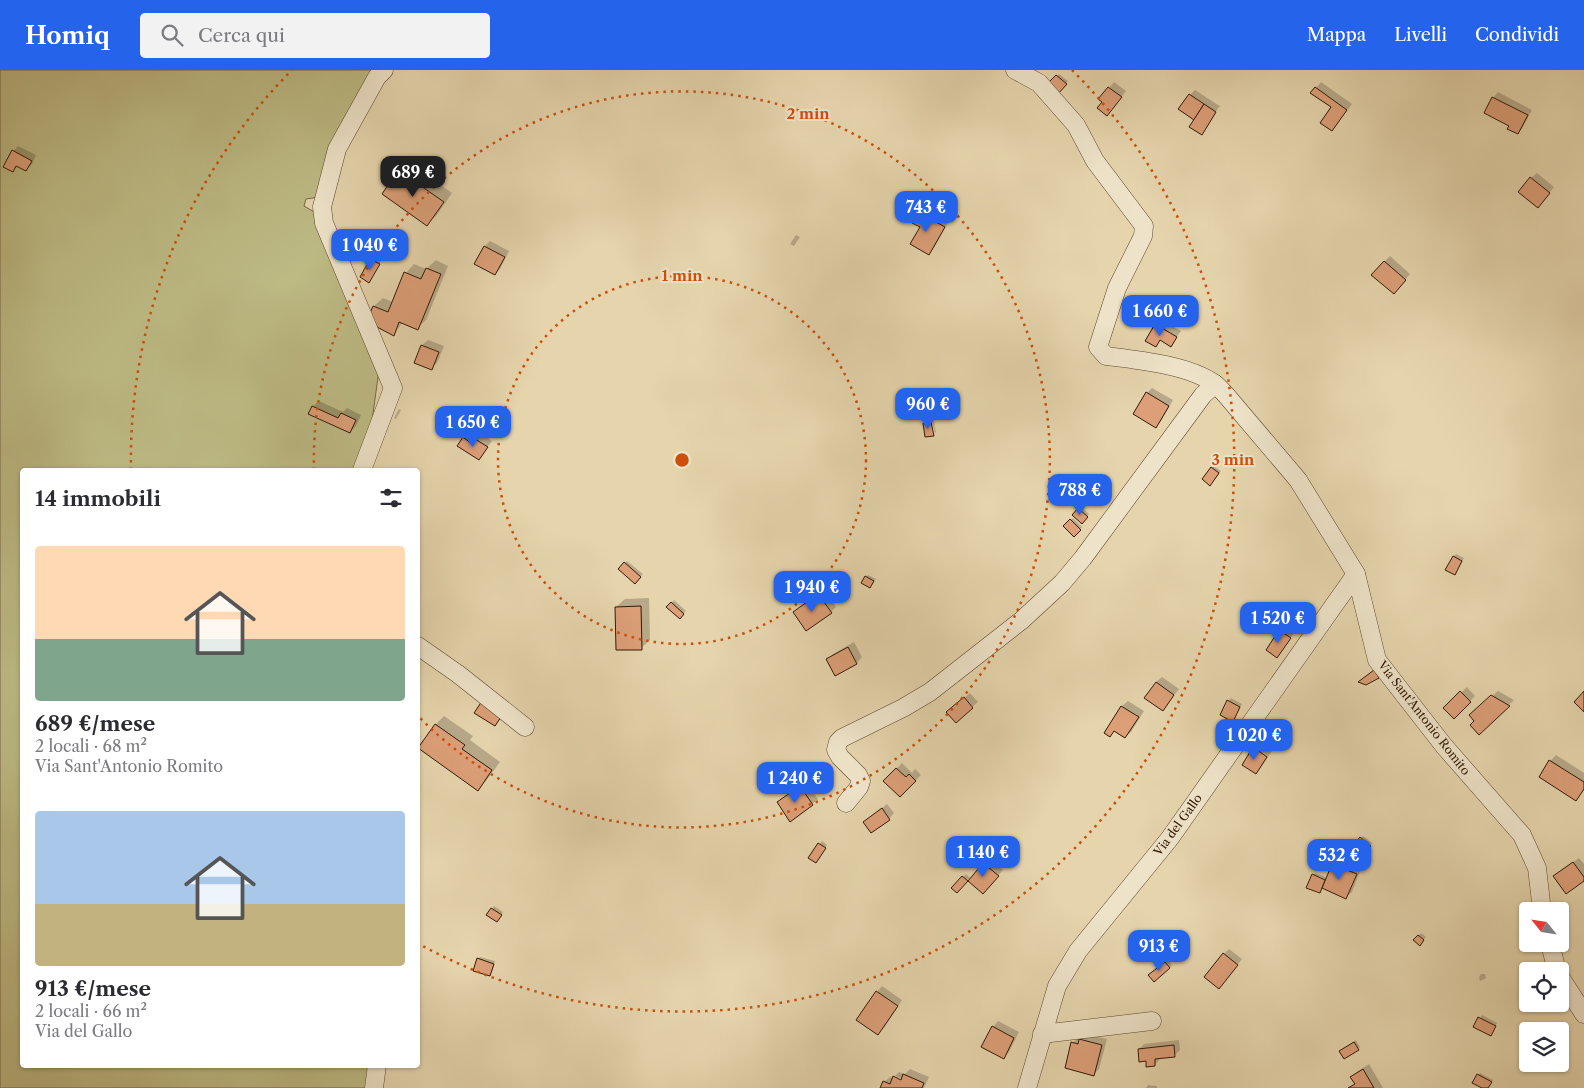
<!DOCTYPE html>
<html lang="it">
<meta charset="utf-8">
<style>
:root{--surface:#fff;--page:#f2f2f3;--text:#2b2b33;--muted:#7c7c81;--accent:#2563eb}
body{margin:0;font-family:"Libre Caslon Text",serif;background:var(--page);color:var(--text);height:100vh;display:flex;flex-direction:column;font-size:19px;white-space:nowrap}
*{box-sizing:border-box;margin:0}
p{font-size:16px;color:var(--muted)}
.icon{flex:none;width:28px;height:28px;fill:none;stroke:currentColor;stroke-width:2;stroke-linecap:round;stroke-linejoin:round}
.map{position:relative;flex:1;overflow:hidden}
.details{position:absolute;left:20px;top:398px;width:400px;height:600px;display:flex;flex-direction:column;background:var(--surface);border-radius:5px;box-shadow:0 1px 4px #0004}
.details>*{flex:none}
.needle{width:32px;rotate:300deg}
.buttons{position:absolute;left:1519px;top:832px;display:grid;gap:10px}
.buttons a{display:grid;place-items:center;width:50px;height:50px;border-radius:5px;background:var(--surface);box-shadow:0 1px 4px #0004;font-size:25px}
.price{position:absolute;translate:-50% -42px;padding:0 11px;border-radius:10px;background:var(--accent);color:#fff;font-size:16px;line-height:32px;filter:drop-shadow(0 1px 2px #0008)}
.price::after{content:'';position:absolute;left:50%;top:30px;width:15px;height:11px;margin-left:-8px;background:inherit;clip-path:polygon(0 0,100% 0,50% 100%)}
.price.current{background:#222;color:#fff}
ul{padding:0;list-style:none}
li{display:grid;align-content:center;gap:10px;height:265px;padding:0 15px}
li span{display:grid;place-items:center;height:155px;border-radius:5px;color:#555}
li>.icon{margin-inline-start:auto}
span .icon{width:90px;height:90px;fill:#fffc;stroke-width:1}
li b{font-size:21px}
h2{display:flex;justify-content:space-between;align-items:center;height:60px;padding:0 15px;font-size:21px}
header{display:flex;align-items:center;gap:30px;box-sizing:border-box;height:70px;padding:0 25px;background:var(--accent);color:#fff}
header strong{font-size:24px}
nav{display:flex;gap:28px;margin-inline-start:auto;font-size:18px}
.search{width:350px;height:45px;background:var(--page);display:flex;align-items:center;gap:12px;box-sizing:border-box;padding:0 18px;border-radius:5px;color:var(--muted);font-size:19px}
.map>svg:first-child{display:block}
.green{fill:#bdba84;stroke:#786944}
.shadow{fill:#0003}
.building{fill:#dc9f78;stroke:#321804}
.lines{fill:none;stroke-linecap:round;stroke-linejoin:round}
.minor-casing{stroke:#5f472e;stroke-width:19}
.minor{stroke:#eee3c9;stroke-width:18}
.ring{fill:none;stroke:#cd4f0b;stroke-width:2.5;stroke-dasharray:2.5 5}
.labels{text-anchor:middle;stroke-width:4;stroke-linejoin:round;paint-order:stroke}
.street-label{font-size:12px;fill:#321804;stroke:#eee3c9}
.centre{fill:#cd4f0b;stroke:#eee3c9;stroke-width:2.5}
.ring-label{font-size:15px;text-anchor:middle;font-weight:bold;fill:#cd4f0b;stroke:#eee3c9;stroke-width:4;stroke-linejoin:round;paint-order:stroke}
</style>
<header>
<strong>Homiq</strong>
<div class="search"><svg class="icon" aria-label="search" viewBox="0 0 24 24"><circle cx="10" cy="10" r="6"/><path d="M15 15l6 6"/></svg>Cerca qui</div>
<nav><a>Mappa</a><a>Livelli</a><a>Condividi</a></nav>
</header>
<div class="map">
<svg width="1584" height="1018" viewBox="0 0 1584 1018">
<rect width="100%" height="100%" fill="#e5d4ac"/>
<filter id="stains"><feTurbulence type="fractalNoise" baseFrequency=".004" numOctaves="4"/><feColorMatrix values="0 0 0 0 .2 0 0 0 0 .09 0 0 0 0 .02 0 0 0 .5 -.17"/></filter>
<radialGradient id="worn" r=".72"><stop offset=".6" stop-color="#630" stop-opacity="0"/><stop offset="1" stop-color="#630" stop-opacity=".3"/></radialGradient>
<!-- green -->
<path class="green" d="M0,0h375l-56,126 -6,2 -7,1 -2,7 12,7 63,157 -8,58 -17,42h-332v595h349l-2,23h-369z"/>
<!-- shadow -->
<g class="shadow">
<path d="M1059,4l9,7 -10,11 -9,-8z"/>
<path d="M1114,12l12,9 -14,18 -12,-10z"/>
<path d="M1321,12l31,22 -20,26v-23l-16,-19z"/>
<path d="M1195,20l26,17h-2l-15,22 -8,-10 -6,-24z"/>
<path d="M1498,22l34,18 -9,17 -5,6 -7,-7 -18,-28z"/>
<path d="M18,76l18,9 -4,9 -6,6 -8,-5 -5,6v-20z"/>
<path d="M408,92l44,31 -16,23 -9,8 -44,-31 16,-23z"/>
<path d="M1537,103l17,14 -11,14 -12,-23z"/>
<path d="M925,138l24,13 -15,27 -5,6 -10,-41z"/>
<path d="M796,165l4,2 -6,9 -4,-2z"/>
<path d="M490,171l19,10 -9,18 -5,5 -10,-28z"/>
<path d="M1390,186l20,18 -11,13 -15,-25z"/>
<path d="M373,187l8,4 -12,20 2,-21z"/>
<path d="M436,190l12,6 -22,54 -9,8 -14,-6 -9,12 -23,-21 3,-7 9,-8 10,4 13,-29 8,-9 12,5z"/>
<path d="M1161,249l20,12 -10,14 -10,-6 -6,6 1,-20z"/>
<path d="M428,270l16,6 -7,17 -6,5 -15,-6 6,-17z"/>
<path d="M1152,318l21,12 -12,21 -5,5 -9,-33z"/>
<path d="M319,331l24,11 4,-4 14,7 -5,11 -6,6 -40,-19 3,-7z"/>
<path d="M399,339l2,1 -5,9 -2,-1z"/>
<path d="M932,350h1l3,12 -1,1z"/>
<path d="M469,363l8,5 5,-4 10,7 -13,17 -15,-20z"/>
<path d="M1214,396l7,5 -8,11 -1,-14z"/>
<path d="M1081,437l8,7 -7,8 -8,-7z"/>
<path d="M1073,448l9,9 -8,8 -9,-9z"/>
<path d="M1456,484l8,4 -7,13 -3,-15z"/>
<path d="M627,491l16,13 -8,8 -15,-13z"/>
<path d="M868,505l8,4 -6,8 -4,-10z"/>
<path d="M824,519l12,18 -5,5h-37z"/>
<path d="M649,528l1,42 -9,8 -25,-41 9,-8z"/>
<path d="M674,530l12,11 -6,6 -12,-10z"/>
<path d="M1285,556l10,6 -18,24 3,-25z"/>
<path d="M854,572l8,15 -5,6 -21,11 -8,-15 5,-5z"/>
<path d="M1162,607l17,12 -16,20 -7,-27z"/>
<path d="M1467,617l8,9 -21,21 -9,-9z"/>
<path d="M1498,621l16,9 -35,33 -3,-23z"/>
<path d="M970,623l8,9 -22,19 -2,-14z"/>
<path d="M1231,628l11,6 -7,14 -7,-17z"/>
<path d="M1128,631l16,10 -13,21 -6,5 -10,-7 -5,5 -4,-3 16,-26z"/>
<path d="M444,646l29,20 -3,4 30,22 -14,19 -8,8 -59,-41 17,-24z"/>
<path d="M1259,673l13,8 -11,16 -5,6 -2,-25z"/>
<path d="M1556,685l28,18v17l-8,9 -26,-38z"/>
<path d="M902,693l10,10 3,-4 6,6 -21,21 -15,-15z"/>
<path d="M806,712l12,17 -6,5 -33,-2z"/>
<path d="M887,734l7,9 -5,6 -25,3z"/>
<path d="M1363,766l9,7 -8,9 -9,-7z"/>
<path d="M822,771l5,4 -9,15 -8,-2z"/>
<path d="M990,788l13,12 -20,22 -15,-13 -11,12 -4,-3 13,-14 5,5z"/>
<path d="M1579,788l5,6v16l-24,-9z"/>
<path d="M1339,789l22,10 -9,23 -6,5 -23,-10 -4,5 -6,-17 2,-2 13,5 5,-13z"/>
<path d="M494,836l9,6 -4,7 -7,-10z"/>
<path d="M1421,863l5,4 -6,7 -5,-4z"/>
<path d="M1229,879l13,10 -18,23v-28z"/>
<path d="M480,887l15,4 -3,11 -3,3 -11,-16z"/>
<path d="M1168,890l4,5 -2,3 -18,5z"/>
<path d="M1481,904h4l1,4 -6,3 -1,-4z"/>
<path d="M882,916l20,14 -18,28 -6,5 -1,-41z"/>
<path d="M1482,945l15,8 -6,12 -16,-8z"/>
<path d="M998,951l21,11 -10,20 -6,5 -10,-30z"/>
<path d="M1086,964l21,5 -8,30 -5,5 -22,-31 6,-5 3,1z"/>
<path d="M1179,970l1,10 -6,6 -14,1v2l-5,6 -8,-5 -8,-11 5,-5z"/>
<path d="M1356,970l4,7 -2,2 -18,2z"/>
<path d="M1369,994l14,24h-33l5,-5 -3,-6 5,-5z"/>
<path d="M910,999l19,8 -5,11h-42l2,-6 6,-5 3,1 2,-2v3l11,4 1,-2 -12,-5 4,-4 6,2z"/>
<path d="M1480,1003l13,7 -5,8h-4l-6,-13z"/>
<path d="M1148,1015l9,1v2h-11z"/>
</g>
<!-- building -->
<g class="building">
<path d="M1056,5l11,9 -9,10 -11,-10z"/>
<path d="M1108,17l14,10 -15,19 -10,-8 5,-6 -4,-3z"/>
<path d="M1315,17l32,23 -15,21 -12,-8 11,-16 -21,-14z"/>
<path d="M1189,24l15,10 -10,16 -16,-11z"/>
<path d="M1492,27l36,18 -10,19 -11,-5 2,-3 -25,-13z"/>
<path d="M1204,34l12,8 -14,23 -13,-8z"/>
<path d="M12,80l20,11 -6,10 -10,-5 -3,6 -10,-5z"/>
<path d="M398,100l46,32 -17,24 -45,-32z"/>
<path d="M1530,107l20,16 -12,15 -20,-16z"/>
<path d="M918,142l27,15 -16,28 -19,-11 10,-17 -8,-4z"/>
<path d="M484,176l21,11 -10,18 -21,-11z"/>
<path d="M370,189l10,5 -11,19 -9,-6z"/>
<path d="M1384,191l22,19 -12,14 -23,-19z"/>
<path d="M426,198l15,6 -23,56 -19,-8 -5,14 -17,-9 -7,-14 3,-7 15,6 16,-40 17,7z"/>
<path d="M1155,254l22,13 -6,10 -11,-7 -4,7 -11,-6z"/>
<path d="M421,275l18,7 -7,18 -18,-7z"/>
<path d="M1146,322l23,14 -13,22 -23,-14z"/>
<path d="M312,336l26,12 3,-5 15,7 -6,13 -42,-19z"/>
<path d="M931,352l3,14 -9,1 -2,-14z"/>
<path d="M463,367l9,7 3,-5 13,8 -9,13 -22,-14z"/>
<path d="M1211,397l8,6 -9,13 -8,-7z"/>
<path d="M1078,438l10,9 -6,7 -10,-9z"/>
<path d="M1070,449l11,11 -7,7 -11,-11z"/>
<path d="M1453,486l9,5 -7,14 -10,-5z"/>
<path d="M624,492l17,15 -6,7 -17,-15z"/>
<path d="M865,506l9,5 -4,7 -9,-5z"/>
<path d="M818,524l14,19 -26,18 -13,-19z"/>
<path d="M671,532l13,12 -4,5 -14,-12z"/>
<path d="M641,536l1,44h-26l-1,-43z"/>
<path d="M1279,560l12,8 -14,20 -11,-8z"/>
<path d="M848,577l9,17 -22,12 -9,-17z"/>
<path d="M1374,600l5,8 -13,7 -8,-3z"/>
<path d="M1156,612l18,13 -11,16 -19,-13z"/>
<path d="M1460,621l11,11 -17,17 -11,-11z"/>
<path d="M1584,621v21l-10,-10z"/>
<path d="M1491,625l19,11 -31,29 -9,-10 4,-4 -5,-6z"/>
<path d="M964,627l9,11 -17,15 -10,-11z"/>
<path d="M1227,630l13,7 -7,15 -13,-7z"/>
<path d="M482,631l21,13 -8,12 -21,-13z"/>
<path d="M1121,636l18,11 -14,21 -11,-7 -4,6 -6,-4z"/>
<path d="M435,654l30,21 -3,4 30,21 -14,21 -60,-43z"/>
<path d="M1253,677l14,10 -11,17 -14,-9z"/>
<path d="M1549,690l35,22v7l-8,12 -37,-24z"/>
<path d="M896,698l10,9 3,-3 7,7 -16,16 -17,-16z"/>
<path d="M800,716l13,19 -23,17 -13,-20z"/>
<path d="M882,738l8,12 -19,13 -8,-11z"/>
<path d="M1360,767l11,9 -7,8 -11,-9z"/>
<path d="M818,773l8,5 -10,15 -8,-5z"/>
<path d="M1573,792l11,15v4l-18,13 -13,-18z"/>
<path d="M983,793l16,13 -16,18 -15,-13z"/>
<path d="M1332,794l25,10 -11,25 -24,-11z"/>
<path d="M1312,804l13,6 -5,13 -14,-5z"/>
<path d="M962,806l6,5 -11,12 -6,-5z"/>
<path d="M491,838l11,7 -5,7 -11,-7z"/>
<path d="M1418,865l6,5 -4,6 -7,-6z"/>
<path d="M1223,883l15,12 -19,24 -15,-12z"/>
<path d="M477,888l17,6 -4,12 -17,-5z"/>
<path d="M1165,892l5,6 -16,14 -6,-7z"/>
<path d="M876,921l22,15 -20,29 -22,-15z"/>
<path d="M1478,947l18,9 -5,10 -18,-9z"/>
<path d="M992,956l22,12 -10,21 -23,-12z"/>
<path d="M1079,969l23,6 -8,31 -29,-8 6,-26 7,2z"/>
<path d="M1354,972l5,8 -15,9 -5,-8z"/>
<path d="M1174,975l1,12 -20,2v7l-9,1v-6l-7,1 -1,-13z"/>
<path d="M1363,999l11,19h-26l7,-4 -5,-7z"/>
<path d="M903,1004l21,9 -2,5h-42l3,-7 7,3 3,-8 8,4z"/>
<path d="M1477,1004l15,8 -4,6h-6l-10,-5z"/>
</g>
<g class="lines">
<!-- minor casing -->
<g class="minor-casing">
<g id="minor">
<path d="M1015,0l24,13 37,42 19,36 49,65 -1,10 -26,52 -19,59 8,9c32,4 83,9 109,28 4,3 8,8 11,11l72,85 58,94 21,86 67,86 78,89 15,33 5,43"/>
<path d="M362,400l31,-82 -69,-165 -2,-16 15,-58 40,-72 7,-7"/>
<path d="M418,576l40,28 67,53"/>
<path d="M846,733l13,-16 2,-6 -3,-6 -18,-18 -4,-7 2,-8 4,-4 61,-30 27,-16 92,-72 40,-37 21,-25 120,-163 12,-11"/>
<path d="M1550,874l7,27"/>
<path d="M1560,907l24,37"/>
<path d="M1042,964l110,-13"/>
<path d="M374,1018l3,-23"/>
<path d="M1027,1018l30,-102 21,-35 92,-113 186,-264"/>
</g>
</g>
<!-- minor -->
<use href="#minor" class="minor"/>
</g>
<!-- distance rings -->
<g class="ring">
<circle cx="682" cy="390" r="184"/>
<path d="M314 400A368 368 0 1 1 420 648"/>
<path d="M131 400A551 551 0 0 1 292 0M1072 0A551 551 0 0 1 419 874"/>
</g>
<g class="labels">
<!-- street labels -->
<g class="street-label">
<text transform="translate(1424 648) rotate(52)" y="4">Via Sant'Antonio Romito</text>
<text transform="translate(1178 755) rotate(-54)" y="4">Via del Gallo</text>
</g>
</g>
<circle cx="682" cy="390" r="8" class="centre"/>
<g class="ring-label">
<text x="808" y="49">2 min</text>
<text x="682" y="211">1 min</text>
<text x="1233" y="395">3 min</text>
</g>
<rect width="100%" height="100%" filter="url(#stains)"/>
<rect width="100%" height="100%" fill="url(#worn)"/>
</svg>
<div class="buttons">
<a><svg class="needle" viewBox="-14 -14 28 28"><path d="M0-13l5 13h-10z" fill="#e53935"/><path d="M0 13l5-13h-10z" fill="#7c7c81"/></svg></a>
<a><svg class="icon" aria-label="locate" viewBox="0 0 24 24"><circle cx="12" cy="12" r="6"/><path d="M12 2v4M12 18v4M2 12h4M18 12h4"/></svg></a>
<a><svg class="icon" aria-label="layers" viewBox="0 0 24 24"><path d="M12 4l9 5-9 5-9-5zM3 14l9 5 9-5"/></svg></a>
</div>
<b class="price current" style="left:413px;top:128px">689 €</b>
<b class="price" style="left:926px;top:163px">743 €</b>
<b class="price" style="left:370px;top:201px">1 040 €</b>
<b class="price" style="left:1160px;top:267px">1 660 €</b>
<b class="price" style="left:928px;top:360px">960 €</b>
<b class="price" style="left:473px;top:378px">1 650 €</b>
<b class="price" style="left:1080px;top:446px">788 €</b>
<b class="price" style="left:812px;top:543px">1 940 €</b>
<b class="price" style="left:1278px;top:574px">1 520 €</b>
<b class="price" style="left:1254px;top:691px">1 020 €</b>
<b class="price" style="left:795px;top:734px">1 240 €</b>
<b class="price" style="left:983px;top:808px">1 140 €</b>
<b class="price" style="left:1339px;top:811px">532 €</b>
<b class="price" style="left:1159px;top:902px">913 €</b>
<section class="details">
<h2>14 immobili<svg class="icon" aria-label="filters" viewBox="0 0 24 24"><path d="M4 7h16M4 17h16"/><circle cx="9" cy="7" r="2"/><circle cx="15" cy="17" r="2"/></svg></h2>
<ul>
<li><span style="background:linear-gradient(#ffd9b3 60%,#7fa58c 0)"><svg class="icon" aria-label="home" viewBox="0 0 24 24"><path d="M3 11l9-7 9 7M6 9v11h12V9"/></svg></span><div><b>689 €/mese</b><p>2 locali · 68 m²</p><p>Via Sant'Antonio Romito</p></div></li>
<li><span style="background:linear-gradient(#a9c7e8 60%,#c2b280 0)"><svg class="icon" aria-label="home" viewBox="0 0 24 24"><path d="M3 11l9-7 9 7M6 9v11h12V9"/></svg></span><div><b>913 €/mese</b><p>2 locali · 66 m²</p><p>Via del Gallo</p></div></li>
</ul>
</section>
</div>
